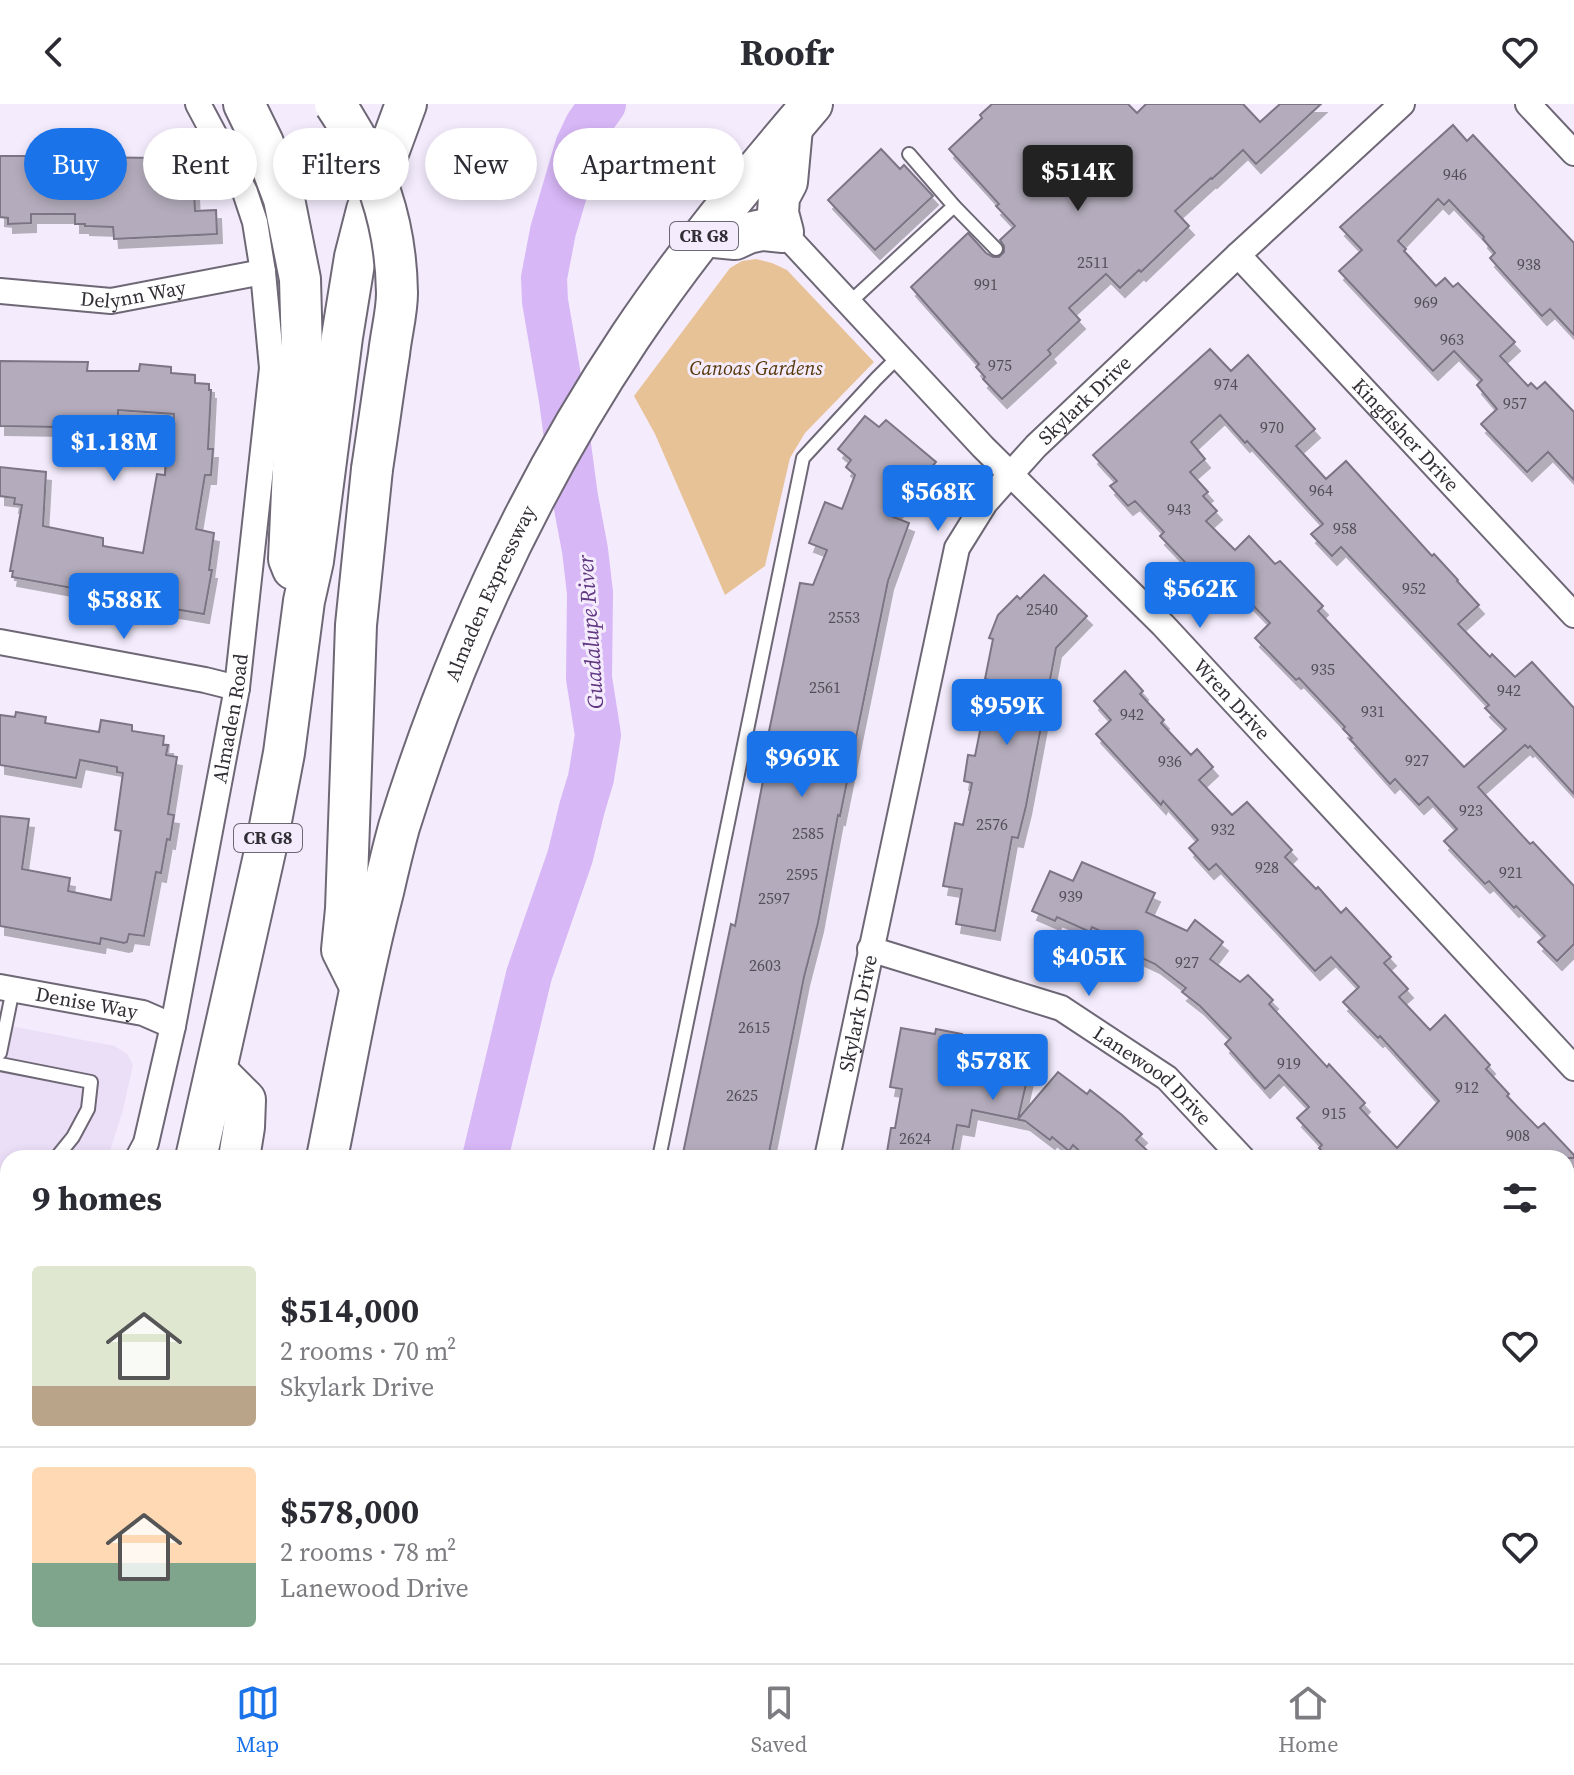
<!DOCTYPE html>
<meta charset="utf-8">
<style>
:root{--surface:#fff;--page:#f2f2f3;--text:#2b2b33;--muted:#7c7c81;--line:#e1e1e2;--accent:#1a73e8}
body{margin:0;font-family:"Source Serif 4",serif;background:var(--page);color:var(--text);height:100vh;display:flex;flex-direction:column;font-size:30px;white-space:nowrap}
*{box-sizing:border-box;margin:0}
p{font-size:26px;color:var(--muted)}
.icon{flex:none;width:44px;height:44px;fill:none;stroke:currentColor;stroke-width:2;stroke-linecap:round;stroke-linejoin:round}
.map{position:relative;flex:1;overflow:hidden}
.panel{position:absolute;left:0px;top:1046px;width:1574px;height:514px;display:flex;flex-direction:column;background:var(--surface);border-radius:24px 24px 0 0;box-shadow:0 4px 12px #0003}
.panel>*{flex:none}
.hud{position:absolute;left:24px;top:24px;width:800px;height:72px;display:flex;gap:16px}
.price{position:absolute;translate:-50% -68px;padding:0 18px;border-radius:8px;background:var(--accent);color:#fff;font-size:26px;line-height:52px;filter:drop-shadow(0 2px 4px #0008)}
.price::after{content:'';position:absolute;left:50%;top:48px;width:24px;height:18px;margin-left:-12px;background:inherit;clip-path:polygon(0 0,100% 0,50% 100%)}
.price.selected{background:#222;color:#fff}
ul{padding:0;list-style:none}
li{display:flex;align-items:center;gap:24px;height:200px;padding:0 32px}
li+li{border-top:2px solid var(--line)}
li span{display:grid;place-items:center;flex:none;width:224px;height:160px;border-radius:8px;color:#555}
li>.icon{margin-inline-start:auto}
span .icon{width:96px;height:96px;fill:#fffc;stroke-width:1}
li b{font-size:34px}
h2{display:flex;justify-content:space-between;align-items:center;height:96px;padding:0 32px;font-size:34px}
.tag{padding:0 28px;border-radius:36px;background:var(--surface);box-shadow:0 4px 12px #0003;font-size:28px;line-height:72px}
.tag.selected{background:var(--accent);color:#fff}
header{display:flex;justify-content:space-between;align-items:center;height:104px;padding:0 32px;background:var(--surface);font-size:36px;font-weight:700}
.tabs{display:flex;justify-content:space-around;align-items:center;height:112px;border-top:2px solid var(--line);background:var(--surface);font-size:22px;color:var(--muted)}
.tabs a{display:grid;justify-items:center;gap:4px}
.tabs .selected{color:var(--accent)}
.map>svg:first-child{display:block}
.built{fill:#ebdff7}
.green{fill:#e8c297}
.lines{fill:none;stroke-linecap:round;stroke-linejoin:round}
.river{stroke:#d7b7f6;stroke-width:46}
.building{fill:#b4acbc;stroke:#7c7584;stroke-width:2;fill-rule:evenodd;filter:url(#shadow)}
.service-casing{stroke:#6e6775;stroke-width:16}
.minor-casing{stroke:#6e6775;stroke-width:28}
.primary-casing{stroke:#6e6775;stroke-width:44}
.service{stroke:#fff;stroke-width:12}
.minor{stroke:#fff;stroke-width:24}
.primary{stroke:#fff;stroke-width:40}
.primary-bridge-casing{stroke:#6e6775;stroke-width:44;stroke-linecap:butt}
.primary-bridge{stroke:#fff;stroke-width:40}
.labels{text-anchor:middle;stroke-width:6;stroke-linejoin:round;paint-order:stroke}
.number-label{font-size:16px;fill:#524e57}
.shield{fill:#f4ecfd;stroke:#6c6771;stroke-width:2}
.shield-label{font-size:18px;font-weight:bold;fill:#322e35}
.street-label{font-size:20px;fill:#322e35;stroke:#f4ecfd}
.park-label{font-size:20px;font-style:italic;fill:#58380a;stroke:#f4ecfd}
.water-label{font-size:22px;font-style:italic;fill:#603780;stroke:#f4ecfd}
</style>
<header><svg class="icon" aria-label="back" viewBox="0 0 24 24"><path d="M15 5l-7 7 7 7"/></svg>Roofr<svg class="icon" aria-label="heart" viewBox="0 0 24 24"><path d="M12 20l-8-8c-3-5 5-10 8-4 3-6 11-1 8 4z"/></svg></header>
<div class="map">
<svg width="1574" height="1559" viewBox="0 0 1574 1559">
<defs>
<filter id="shadow"><feDropShadow dx="5" dy="9" stdDeviation="0" flood-color="#0004"/></filter>
</defs>
<rect width="100%" height="100%" fill="#f4ecfd"/>
<!-- built -->
<path class="built" d="M0,920l115,22 12,8 6,11 -10,45 -13,41 -6,7h-96v123l-8,-2z"/>
<!-- green -->
<g class="green">
<path d="M756,155l16,4 15,7 87,92 -69,71 -15,25 -25,108 -40,29 -70,-161 -21,-38 96,-128 12,-7z"/>
<path d="M1574,1245v314h-106v-7h98v-297z"/>
</g>
<g class="lines">
<!-- river -->
<g class="river">
<path d="M485,1054l44,-183 41,-118 12,-49 9,-30 7,-43 -9,-57 1,-85 -5,-43 -10,-53 -13,-97 -17,-99 -1,-23 9,-47 25,-85 10,-21 15,-21"/>
<path d="M417,1559l1,-7"/>
</g>
</g>
<!-- building -->
<g class="building">
<path d="M992,0h136l9,9 9,-9h97l17,18 20,-18h41l-65,60 -13,-14 -31,29 -1,-1 -36,33 14,15 -48,46 -2,-2 -19,18 -14,-14 -37,34 11,12 -32,30 3,4 -49,45 -19,-20 2,-2 -9,-10 3,-3 -68,-77 57,-54 18,20 7,4h6l5,-5v-6l-4,-6 15,-14 -19,-20 3,-2 -50,-55 33,-31 -2,-3z"/>
<path d="M1453,21l14,16 6,-6 101,108v92l-24,-26 -8,7 -52,-58 5,-5 -12,-14 1,-2 -35,-37 -5,5 -6,-6 -40,42 8,8 -2,2 32,35 9,-8 8,9 5,-4 57,59 -15,14 28,30 3,-3 6,6 8,-7 29,30v68l-26,-28 -21,20 -46,-48 16,-15 -20,-24 5,-5 -28,-29 -21,20 -94,-100 23,-21 -22,-23z"/>
<path d="M881,45l19,20 4,-4 29,31 -58,54 -47,-50z"/>
<path d="M0,52h31v3h42v-2l87,1 1,7h2v6l30,-2 2,42 21,-1 1,24 -103,5 -1,-12 -28,-1v-2h-10v-10h-44v9l-23,1v-6l-8,-1z"/>
<path d="M1210,245l21,22 17,-16 67,74 -19,17 30,33 20,-18 86,95 2,-2 24,26 -1,1 22,24 -21,19 32,33 2,-3 23,23 17,-15 42,46v86l-44,-48 -2,2 -3,-3 -47,42 52,57 3,-2 41,44v58l-17,17 -19,-19 7,-6 -29,-30 -2,2 -25,-27 -4,3 -41,-43 13,-12 -29,-32 -9,8 -24,-26 -5,5 -40,-45 2,-1 -9,-9 2,-2 -46,-49 -3,2 -41,-42 15,-15 -30,-31 -8,7 -24,-25 -7,5 -41,-43 4,-4 -29,-31 -7,5 -18,-20 7,-5 -24,-26zM1220,311l25,28 2,-2 76,83 -12,10 21,22 9,-9 148,158 -4,3 21,21 -42,38 -146,-156 5,-5 -43,-45 -5,3 -26,-28 -14,14 -29,-29 11,-10 -14,-15 5,-4 -18,-20 15,-13 -14,-17z"/>
<path d="M0,257l88,1 -1,9h52l1,-7 31,3v6l24,2v8l14,1v6h2l-3,59h5l-2,26h-6l-9,54 18,4 -5,37h3l-8,44 -94,-16 -6,-2 1,-2 -93,-17 1,-6h-3l12,-66 -8,-1 1,-6 -15,-2v-29l46,5 -3,54 60,12v8l40,7 14,-79 8,1 1,-21 6,1 2,-41 -56,-4v18l-118,-2z"/>
<path d="M865,312l14,11 7,-7 50,42 -45,54 18,7 -21,58 -48,235 -2,-1 -20,108 -14,54 -36,181h-86l49,-234 4,2 32,-166h-4l37,-177 13,2 14,-35 -18,-7 16,-41 17,7 13,-34 -9,-8 5,-7 -13,-11z"/>
<path d="M1044,471l43,41 -31,32 -30,158 -8,32 -6,-1 -17,94 -39,-7 6,-35 -19,-3 12,-63 8,2 9,-42 -8,-2 4,-26 7,1 7,-35h3l8,-40 -8,-2 8,-40 -4,-1 9,-23 19,-19 3,3z"/>
<path d="M1125,567l18,20 -3,3 24,26 -3,3 30,32 6,-6 16,18 -14,13 33,35 15,-13 45,48 -7,7 31,32 2,-2 23,26 5,-5 45,49 -7,6 24,26 -9,8 31,33 15,-15 45,50 -4,4 23,25 -2,2 31,32 6,-5 30,32v3h-245l-10,-10 3,-3 -25,-27 12,-11 -30,-32 -14,14 -40,-45 6,-6 -31,-32 -18,-14 4,-4 -31,-24 -28,-13 4,-6 -39,-18 -2,5 -33,-15 -2,4 -23,-10 18,-40 23,10 9,-19 73,31 -9,19 41,19 8,-11 28,22 -13,17 30,23 8,-7 25,25 -4,4 58,63 2,-3 36,39 -5,5 37,40 42,-47 -59,-65 -2,2 -35,-36 16,-15 -28,-30 -16,14 -99,-107 -7,6 -20,-22 9,-8 -35,-39 -2,4 -65,-71 15,-14 -17,-19z"/>
<path d="M16,608l30,5 -1,6 54,9 2,-12 31,5v6l32,5 -1,9h5l-2,10 11,2 -9,57 6,1 -4,25 -3,-1 -6,34 -5,-1 -12,64 -15,-2 -2,8 -3,1 -23,-5 -1,6 -100,-18v-110l29,3 -7,50 48,9 -2,13 43,9 10,-69 -6,-1 8,-57 -6,-1v-5l-37,-7 -4,18 -76,-13v-50l15,2z"/>
<path d="M901,924l34,6 1,-5 26,5 -3,16 46,10 2,-8 25,6 -14,61 40,-47 29,22 3,-4 32,25 20,19 -6,6 19,18h-68l-14,-13 -4,6 -17,-14 -2,3 -25,-19 -53,-11 -3,17 -12,-2 -6,33h-65l5,-30h4l7,-39 -12,-2z"/>
</g>
<g class="lines">
<!-- service casing -->
<g class="service-casing">
<g id="service">
<path d="M954,102l42,43"/>
<path d="M849,199l105,-97 -45,-52"/>
<path d="M0,949l13,-64"/>
<path d="M0,960l91,18 -3,27 -15,28 -17,21"/>
<path d="M659,1054l144,-700 73,-79 22,-22"/>
<path d="M0,1136h8"/>
<path d="M556,1559l1,-7"/>
</g>
</g>
<!-- minor casing -->
<g class="minor-casing">
<g id="minor">
<path d="M1528,0l46,49"/>
<path id="s1" d="M783,128l200,215 180,178 411,443"/>
<path id="s2" d="M1238,151l336,360"/>
<path id="s3" d="M0,187l111,10 152,-29"/>
<path d="M0,538l205,38 32,8"/>
<path id="s4" d="M870,845l191,59 106,70 75,80"/>
<path id="s5" d="M0,883l143,26 30,13"/>
<path id="s6" d="M138,1054l8,-15 27,-117 64,-338 35,-320 -9,-96 -8,-50 -10,-30 -47,-88"/>
<path id="s7" d="M827,1054l130,-610 28,-45 51,-57 202,-191 164,-151"/>
<path d="M1566,1202l8,-9"/>
<path d="M0,1214l8,1"/>
<path d="M18,1559l2,-7"/>
<path d="M722,1559l2,-7"/>
<path d="M1408,1559l2,-7"/>
</g>
</g>
<!-- primary casing -->
<g class="primary-casing">
<g id="primary">
<path d="M244,0l19,39 21,56 16,80 2,74 -7,71 -6,135 4,10"/>
<path d="M704,132l31,3 13,-6 14,-3 21,2 -5,-19 1,-16 8,-15 5,-54"/>
<path d="M360,882l-18,-36 4,-41 10,-284 16,-156"/>
<path d="M216,967l29,29 -1,27 -5,31"/>
<path d="M196,1054l70,-311 18,-94 20,-152 9,-40 29,-224 13,-80 12,-47 39,-106"/>
<path id="s8" d="M327,1054c18,-89 33,-178 56,-266 5,-22 10,-43 16,-65 54,-173 130,-339 231,-490 55,-82 118,-158 182,-233"/>
<path d="M72,1559l2,-7"/>
<path d="M113,1559l1,-7"/>
<path d="M185,1559l3,-7"/>
</g>
</g>
<!-- service -->
<use href="#service" class="service"/>
<!-- minor -->
<use href="#minor" class="minor"/>
<!-- primary -->
<use href="#primary" class="primary"/>
<!-- primary-bridge casing -->
<g class="primary-bridge-casing">
<path id="primary-bridge" d="M335,0c40,60 61,116 62,189 0,20 -6,41 -8,61 -6,38 -11,76 -17,115"/>
</g>
<!-- primary-bridge -->
<use href="#primary-bridge" class="primary-bridge"/>
</g>
<g class="labels">
<!-- number labels -->
<g class="number-label">
<text x="1455" y="76">946</text>
<text x="1093" y="164">2511</text>
<text x="1529" y="166">938</text>
<text x="986" y="186">991</text>
<text x="1426" y="204">969</text>
<text x="1452" y="241">963</text>
<text x="1000" y="267">975</text>
<text x="1226" y="286">974</text>
<text x="1515" y="305">957</text>
<text x="1272" y="329">970</text>
<text x="1321" y="392">964</text>
<text x="1179" y="411">943</text>
<text x="1345" y="430">958</text>
<text x="1414" y="490">952</text>
<text x="1042" y="511">2540</text>
<text x="844" y="519">2553</text>
<text x="1323" y="571">935</text>
<text x="825" y="589">2561</text>
<text x="1509" y="592">942</text>
<text x="1373" y="613">931</text>
<text x="1132" y="616">942</text>
<text x="1417" y="662">927</text>
<text x="1170" y="663">936</text>
<text x="1471" y="712">923</text>
<text x="992" y="726">2576</text>
<text x="1223" y="731">932</text>
<text x="808" y="735">2585</text>
<text x="1267" y="769">928</text>
<text x="1511" y="774">921</text>
<text x="802" y="776">2595</text>
<text x="1071" y="798">939</text>
<text x="774" y="800">2597</text>
<text x="1187" y="864">927</text>
<text x="765" y="867">2603</text>
<text x="754" y="929">2615</text>
<text x="1289" y="965">919</text>
<text x="1467" y="989">912</text>
<text x="742" y="997">2625</text>
<text x="1334" y="1015">915</text>
<text x="1518" y="1037">908</text>
<text x="915" y="1040">2624</text>
</g>
<!-- shield labels -->
<g class="shield">
<rect x="670" y="118" width="68" height="28" rx="6"/>
<rect x="234" y="720" width="68" height="28" rx="6"/>
</g>
<g class="shield-label">
<text x="704" y="138">CR G8</text>
<text x="268" y="740">CR G8</text>
</g>
<!-- street labels -->
<g class="street-label">
<text dy="7" stroke="none"><textPath href="#s3" startOffset="134">Delynn Way</textPath></text>
<text dy="7" stroke="none"><textPath href="#s7" startOffset="820">Skylark Drive</textPath></text>
<text dy="7" stroke="none"><textPath href="#s2" startOffset="246">Kingfisher Drive</textPath></text>
<text dy="7" stroke="none"><textPath href="#s8" startOffset="590">Almaden Expressway</textPath></text>
<text dy="7" stroke="none"><textPath href="#s1" startOffset="648">Wren Drive</textPath></text>
<text dy="7" stroke="none"><textPath href="#s6" startOffset="450">Almaden Road</textPath></text>
<text dy="7" stroke="none"><textPath href="#s5" startOffset="88">Denise Way</textPath></text>
<text dy="7" stroke="none"><textPath href="#s7" startOffset="148">Skylark Drive</textPath></text>
<text dy="7" stroke="none"><textPath href="#s4" startOffset="314">Lanewood Drive</textPath></text>
</g>
<!-- park labels -->
<g class="park-label">
<text x="756" y="271">Canoas Gardens</text>
</g>
<!-- water labels -->
<g class="water-label">
<text transform="translate(590 528) rotate(-94)" y="8">Guadalupe River</text>
</g>
</g>
</svg>
<b class="price selected" style="left:1078px;top:109px">$514K</b>
<b class="price" style="left:114px;top:379px">$1.18M</b>
<b class="price" style="left:938px;top:429px">$568K</b>
<b class="price" style="left:1200px;top:526px">$562K</b>
<b class="price" style="left:124px;top:537px">$588K</b>
<b class="price" style="left:1007px;top:643px">$959K</b>
<b class="price" style="left:802px;top:695px">$969K</b>
<b class="price" style="left:1089px;top:894px">$405K</b>
<b class="price" style="left:993px;top:998px">$578K</b>
<div class="hud">
<a class="tag selected">Buy</a>
<a class="tag">Rent</a>
<a class="tag">Filters</a>
<a class="tag">New</a>
<a class="tag">Apartment</a>
</div>
<section class="panel">
<h2>9 homes<svg class="icon" aria-label="filters" viewBox="0 0 24 24"><path d="M4 7h16M4 17h16"/><circle cx="9" cy="7" r="2"/><circle cx="15" cy="17" r="2"/></svg></h2>
<ul>
<li><span style="background:linear-gradient(#dfe7d0 75%,#b9a48a 0)"><svg class="icon" aria-label="home" viewBox="0 0 24 24"><path d="M3 11l9-7 9 7M6 9v11h12V9"/></svg></span><div><b>$514,000</b><p>2 rooms · 70 m²</p><p>Skylark Drive</p></div><svg class="icon" aria-label="heart" viewBox="0 0 24 24"><path d="M12 20l-8-8c-3-5 5-10 8-4 3-6 11-1 8 4z"/></svg></li>
<li><span style="background:linear-gradient(#ffd9b3 60%,#7fa58c 0)"><svg class="icon" aria-label="home" viewBox="0 0 24 24"><path d="M3 11l9-7 9 7M6 9v11h12V9"/></svg></span><div><b>$578,000</b><p>2 rooms · 78 m²</p><p>Lanewood Drive</p></div><svg class="icon" aria-label="heart" viewBox="0 0 24 24"><path d="M12 20l-8-8c-3-5 5-10 8-4 3-6 11-1 8 4z"/></svg></li>
</ul>
</section>
</div>
<nav class="tabs">
<a class="selected"><svg class="icon" aria-label="map" viewBox="0 0 24 24"><path d="M3 6l6-2 6 2 6-2v14l-6 2-6-2-6 2zM9 4v14M15 6v14"/></svg>Map</a>
<a><svg class="icon" aria-label="saved" viewBox="0 0 24 24"><path d="M7 4h10v16l-5-4-5 4z"/></svg>Saved</a>
<a><svg class="icon" aria-label="home" viewBox="0 0 24 24"><path d="M3 11l9-7 9 7M6 9v11h12V9"/></svg>Home</a>
</nav>
